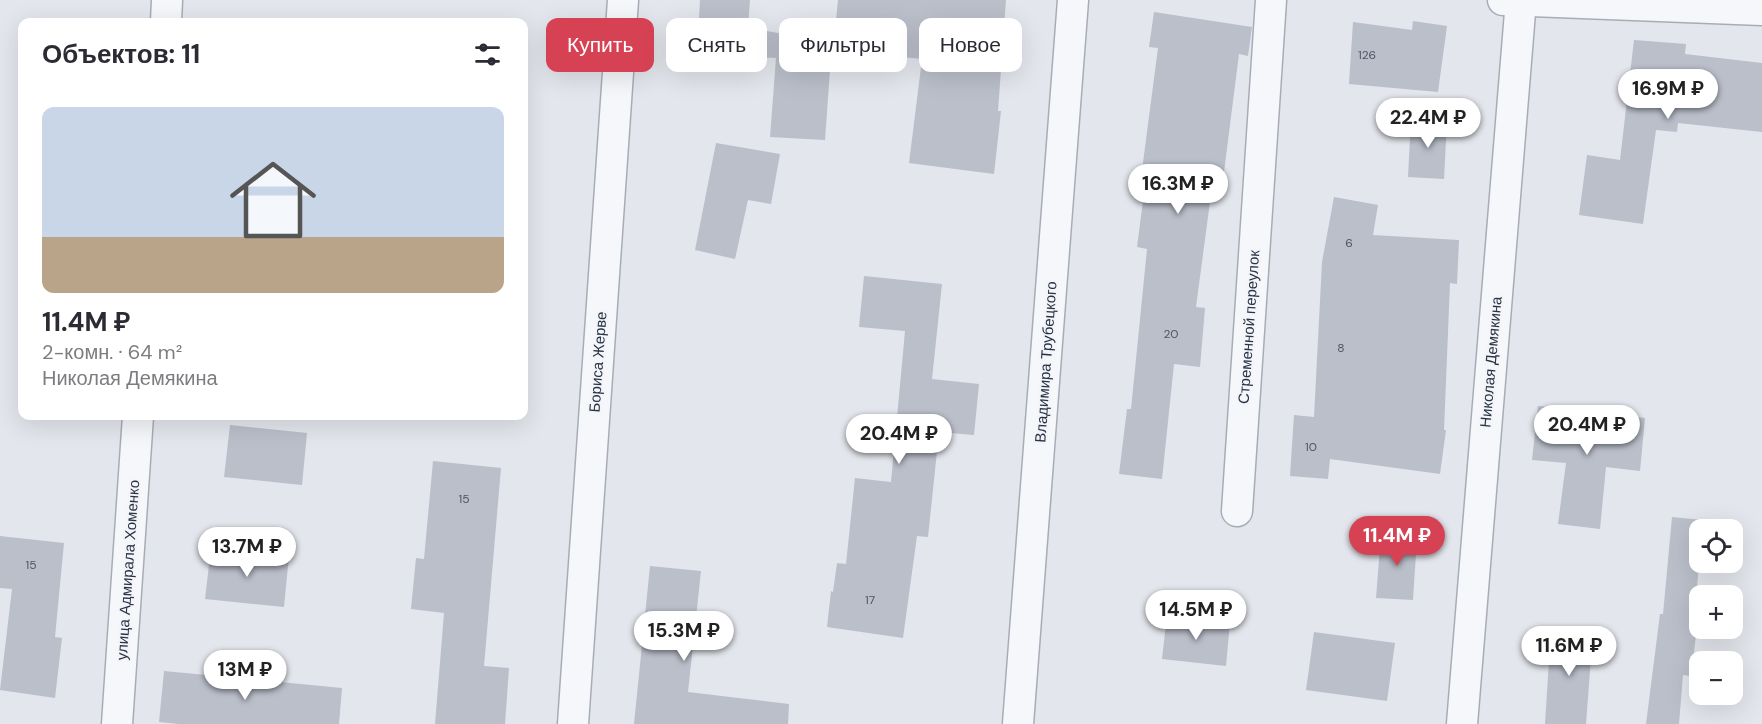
<!DOCTYPE html>
<html lang="ru">
<meta charset="utf-8">
<style>
:root{--surface:#fff;--page:#f7f7f7;--text:#2b2b33;--muted:#7c7c81;--line:#e1e1e2;--accent:#d64254}
body{margin:0;font-family:"DM Sans",sans-serif;background:var(--page);color:var(--text);height:100vh;display:flex;flex-direction:column;font-size:22px;white-space:nowrap}
*{box-sizing:border-box;margin:0}
p{font-size:20px;color:var(--muted)}
.icon{flex:none;width:33px;height:33px;fill:none;stroke:currentColor;stroke-width:2;stroke-linecap:round;stroke-linejoin:round}
.map{position:relative;flex:1;overflow:hidden}
.panel{position:absolute;left:18px;top:18px;width:510px;height:402px;display:flex;flex-direction:column;background:var(--surface);border-radius:12px;box-shadow:0 6px 24px #0002}
.panel>*{flex:none}
.hud{position:absolute;left:546px;top:18px;width:570px;height:54px;display:flex;gap:12px}
.controls{position:absolute;left:1689px;top:519px;display:grid;gap:12px}
.controls a{display:grid;place-items:center;width:54px;height:54px;border-radius:12px;background:var(--surface);box-shadow:0 6px 24px #0002;font-size:30px}
.price{position:absolute;translate:-50% -51px;padding:0 14px;border-radius:21px;background:#fff;color:#222;font-size:20px;line-height:39px;filter:drop-shadow(0 2px 3px #0008)}
.price::after{content:'';position:absolute;left:50%;top:36px;width:18px;height:14px;margin-left:-9px;background:inherit;clip-path:polygon(0 0,100% 0,50% 100%)}
.price.selected{background:var(--accent);color:#fff}
ul{padding:0;list-style:none}
li{display:grid;align-content:center;gap:12px;height:318px;padding:0 24px}
li+li{border-top:2px solid var(--line)}
li span{display:grid;place-items:center;height:186px;border-radius:12px;color:#555}
li>.icon{margin-inline-start:auto}
span .icon{width:108px;height:108px;fill:#fffc;stroke-width:1}
li b{font-size:26px}
h2{display:flex;justify-content:space-between;align-items:center;height:72px;padding:0 24px;font-size:26px}
.tag{padding:0 21px;border-radius:12px;background:var(--surface);box-shadow:0 6px 24px #0002;font-size:21px;line-height:54px}
.tag.selected{background:var(--accent);color:#fff}
.map>svg:first-child{display:block}
.building{fill:#babfca}
.lines{fill:none;stroke-linecap:round;stroke-linejoin:round}
.minor-casing{stroke:#a7adb7;stroke-width:33}
.minor{stroke:#f6f7fa;stroke-width:30}
.labels{text-anchor:middle;stroke-width:4.5;stroke-linejoin:round;paint-order:stroke}
.number-label{font-size:12px;fill:#4d5666}
.street-label{font-size:15px;fill:#293345;stroke:#f3f5f9}
</style>
<div class="map">
<svg width="1762" height="724" viewBox="0 0 1762 724">
<rect width="100%" height="100%" fill="#e3e6ec"/>
<!-- building -->
<g class="building">
<path d="M700,0h50l-2,28 84,14 -7,98 -55,-3 6,-79 -79,-4z"/>
<path d="M838,0h168l-8,111h3l-7,63 -85,-11 13,-104 -89,-9z"/>
<path d="M1154,12l98,15 -4,29 -9,-2 -16,126 -10,-1 -17,128 9,1 -5,59 -26,-3 -12,115 -43,-5 8,-65h4l16,-160 -10,-2 10,-77h-5l16,-122 -9,-1z"/>
<path d="M1413,21l34,5 -9,66 -89,-8 4,-62 59,8z"/>
<path d="M1634,40l52,4 -1,10 77,9v69l-84,-9 -1,9 -21,-2 -13,94 -64,-9 8,-60 33,5z"/>
<path d="M1411,119l36,2 -3,58 -36,-2z"/>
<path d="M716,143l64,11 -9,50 -23,-4 -13,59 -40,-9z"/>
<path d="M1334,197l44,8 -5,30 86,5 -2,44 -7,-1 -6,147h2l-6,44 -110,-15 -2,20 -38,-3 4,-61 20,2 8,-155z"/>
<path d="M864,276l78,8 -10,95 47,5 -5,51 -35,-3 -11,105 -11,-1 -14,102 -76,-11 4,-36 2,1 4,-29 9,1 9,-86 36,4 14,-151 -46,-4z"/>
<path d="M1538,406l107,12 -5,53 -34,-4 -6,62 -42,-5 8,-61 -34,-3z"/>
<path d="M230,425l77,8 -5,52 -78,-8z"/>
<path d="M433,461l68,7 -17,198 25,2 -4,56h-70l9,-111 -33,-4 5,-51 8,1z"/>
<path d="M1672,517l31,3 -1,10h-2v25l-6,63 4,1 -7,57 -8,-1 -4,49h-33l14,-110h3z"/>
<path d="M1381,534l36,3 -4,63 -37,-2z"/>
<path d="M0,536l64,7 -9,94 7,1 -7,60 -55,-8 12,-101 -12,-1z"/>
<path d="M211,548l78,8 -5,51 -79,-8z"/>
<path d="M650,566l51,5 -13,121 101,12 -1,20h-154z"/>
<path d="M1167,615l63,7 -4,44 -64,-7z"/>
<path d="M1551,629l42,2 -7,93h-41z"/>
<path d="M1314,632l81,11 -8,58 -81,-11z"/>
<path d="M164,671l178,17 -3,36h-160l-20,-2z"/>
</g>
<g class="lines">
<!-- minor casing -->
<g class="minor-casing">
<g id="minor">
<path d="M1503,0l259,10"/>
<path d="M166,22l1,-22"/>
<path d="M1237,511l34,-511"/>
<path d="M117,724l21,-308"/>
<path d="M573,724l50,-724"/>
<path d="M1018,724l55,-724"/>
<path d="M1462,724l59,-724"/>
</g>
</g>
<!-- minor -->
<use href="#minor" class="minor"/>
</g>
<g class="labels">
<!-- number labels -->
<g class="number-label">
<text x="1367" y="59">126</text>
<text x="1349" y="247">6</text>
<text x="1171" y="338">20</text>
<text x="1341" y="352">8</text>
<text x="1311" y="451">10</text>
<text x="464" y="503">15</text>
<text x="31" y="569">15</text>
<text x="870" y="604">17</text>
</g>
<!-- street labels -->
<g class="street-label">
<text transform="translate(1249 327) rotate(-86)" y="5">Стременной переулок</text>
<text transform="translate(598 362) rotate(-86)" y="5">Бориса Жерве</text>
<text transform="translate(1046 362) rotate(-86)" y="5">Владимира Трубецкого</text>
<text transform="translate(1491 362) rotate(-85)" y="5">Николая Демякина</text>
<text transform="translate(128 570) rotate(-86)" y="5">улица Адмирала Хоменко</text>
</g>
</g>
</svg>
<div class="controls">
<a><svg class="icon" aria-label="locate" viewBox="0 0 24 24"><circle cx="12" cy="12" r="6"/><path d="M12 2v4M12 18v4M2 12h4M18 12h4"/></svg></a>
<a>+</a>
<a>−</a>
</div>
<b class="price" style="left:1668px;top:120px">16.9M ₽</b>
<b class="price" style="left:1428px;top:149px">22.4M ₽</b>
<b class="price" style="left:1178px;top:215px">16.3M ₽</b>
<b class="price" style="left:1587px;top:456px">20.4M ₽</b>
<b class="price" style="left:899px;top:465px">20.4M ₽</b>
<b class="price selected" style="left:1397px;top:567px">11.4M ₽</b>
<b class="price" style="left:247px;top:578px">13.7M ₽</b>
<b class="price" style="left:1196px;top:641px">14.5M ₽</b>
<b class="price" style="left:684px;top:662px">15.3M ₽</b>
<b class="price" style="left:1569px;top:677px">11.6M ₽</b>
<b class="price" style="left:245px;top:701px">13M ₽</b>
<div class="hud">
<a class="tag selected">Купить</a>
<a class="tag">Снять</a>
<a class="tag">Фильтры</a>
<a class="tag">Новое</a>
</div>
<section class="panel">
<h2>Объектов: 11<svg class="icon" aria-label="filters" viewBox="0 0 24 24"><path d="M4 7h16M4 17h16"/><circle cx="9" cy="7" r="2"/><circle cx="15" cy="17" r="2"/></svg></h2>
<ul>
<li><span style="background:linear-gradient(#c9d6e8 70%,#b9a48a 0)"><svg class="icon" aria-label="home" viewBox="0 0 24 24"><path d="M3 11l9-7 9 7M6 9v11h12V9"/></svg></span><div><b>11.4M ₽</b><p>2-комн. · 64 m²</p><p>Николая Демякина</p></div></li>
</ul>
</section>
</div>
